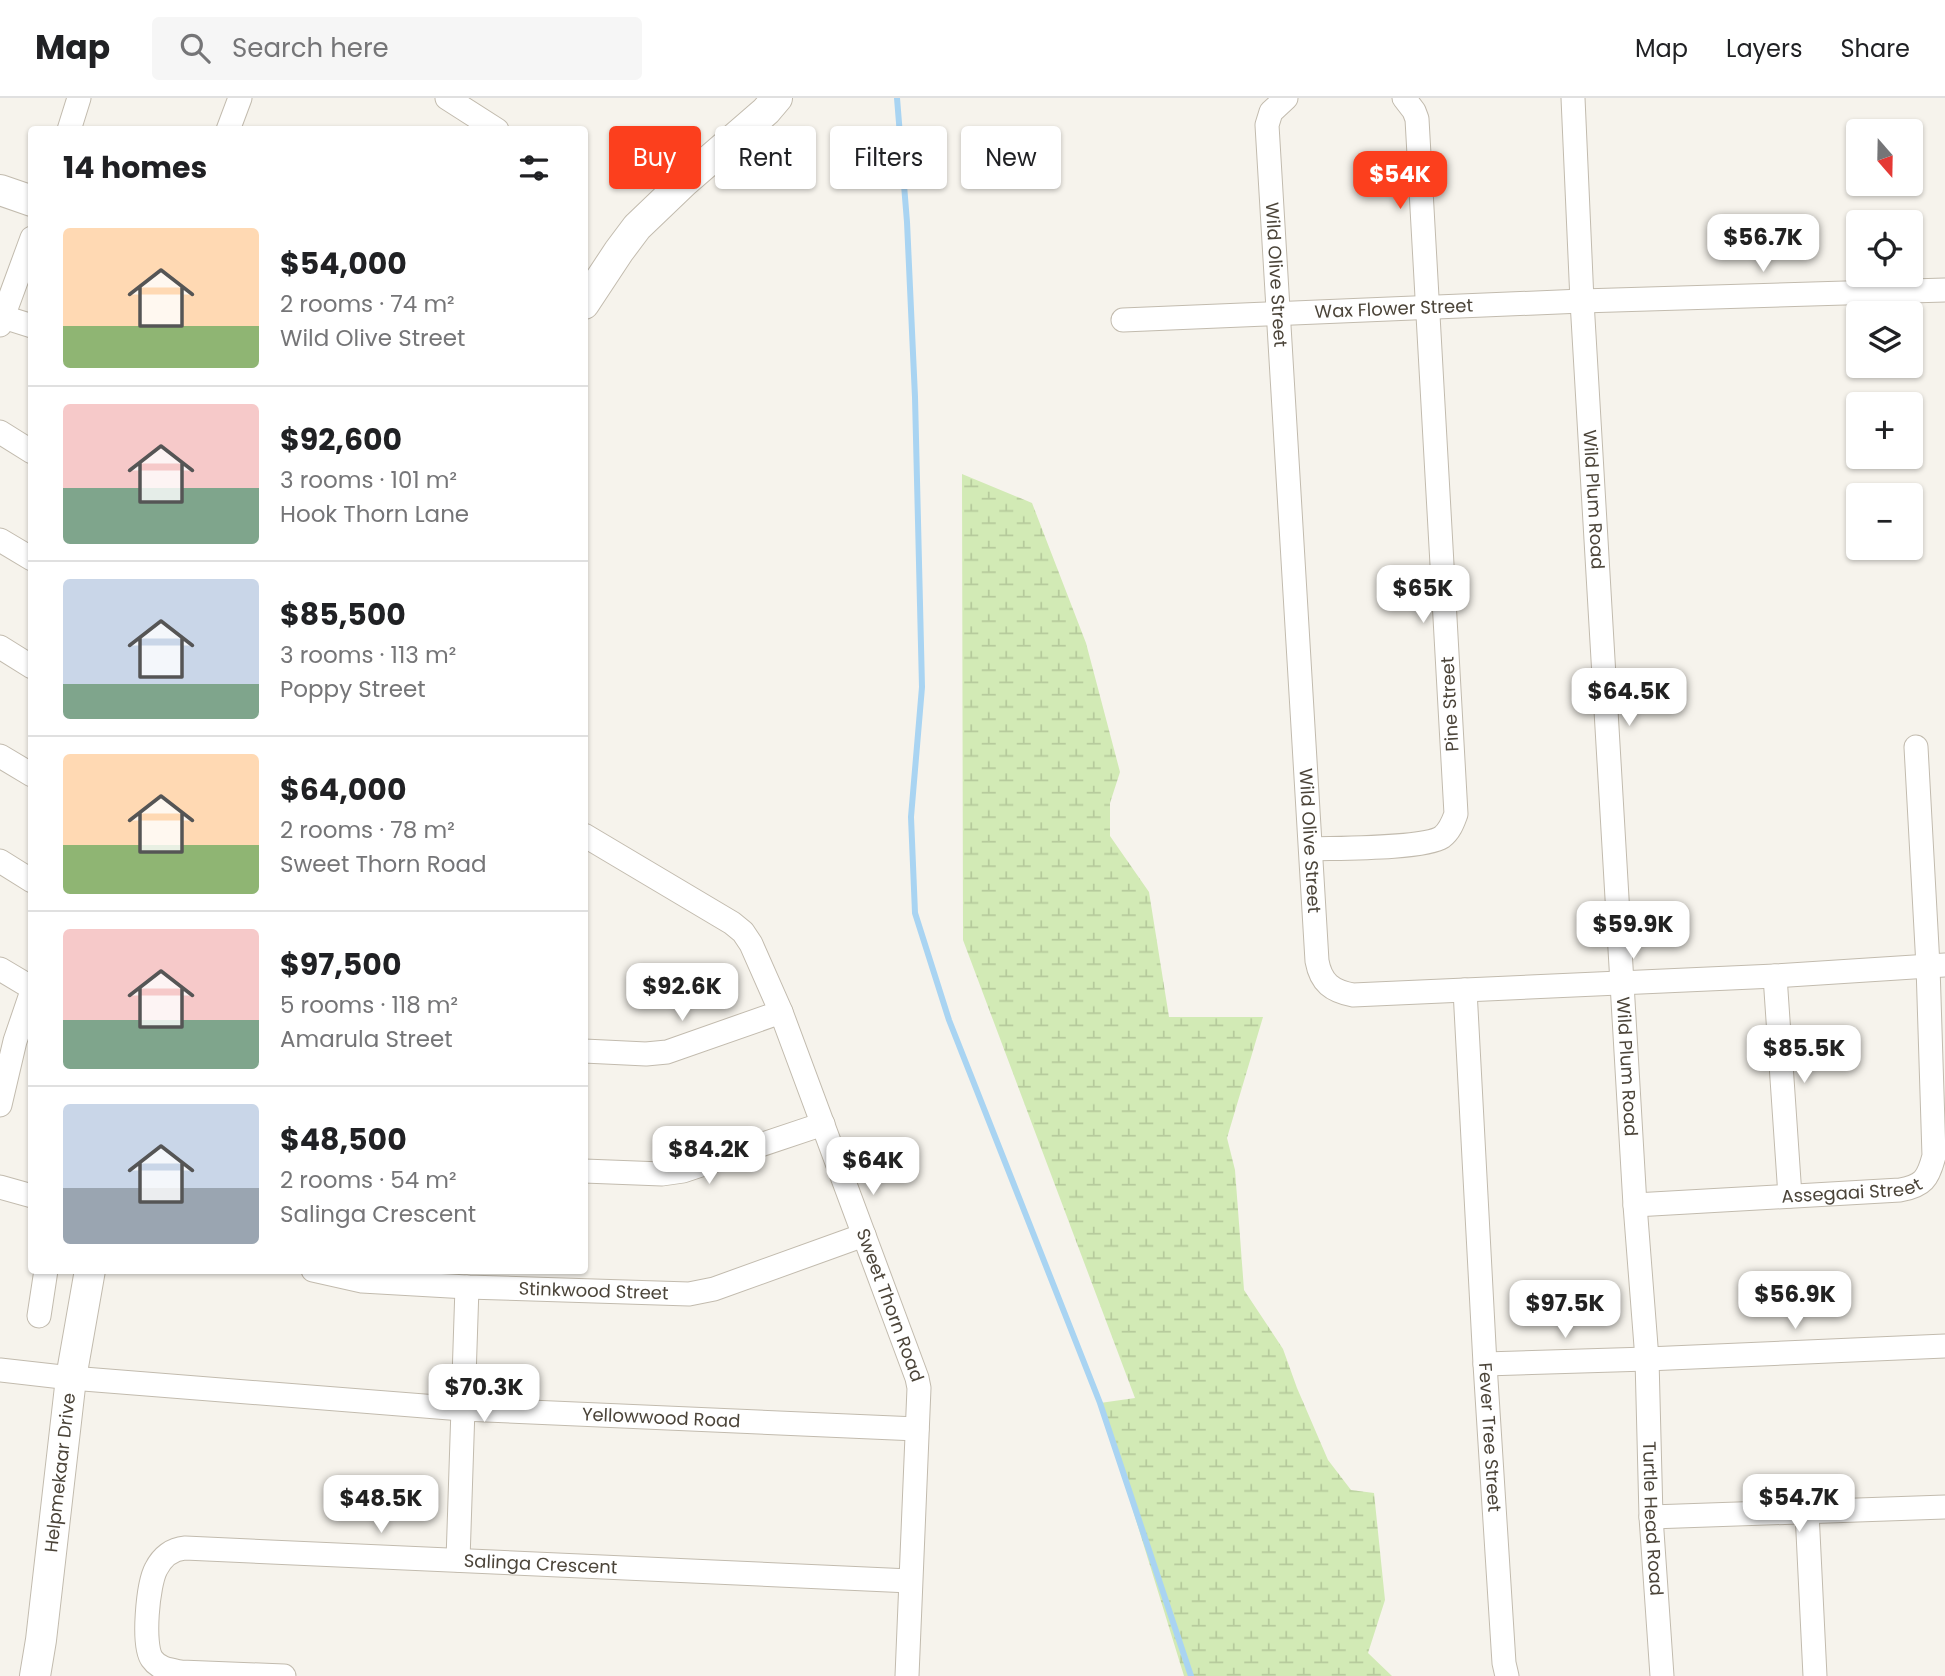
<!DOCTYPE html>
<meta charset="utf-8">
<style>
:root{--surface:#fff;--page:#f6f6f6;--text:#202124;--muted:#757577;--line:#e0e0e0;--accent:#fc3f1d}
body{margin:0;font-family:Poppins,sans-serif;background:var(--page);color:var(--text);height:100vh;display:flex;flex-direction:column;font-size:26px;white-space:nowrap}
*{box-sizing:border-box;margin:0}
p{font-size:23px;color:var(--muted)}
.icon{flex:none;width:38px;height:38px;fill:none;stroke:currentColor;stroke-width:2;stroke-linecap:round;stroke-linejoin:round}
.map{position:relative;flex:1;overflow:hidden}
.sheet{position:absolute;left:28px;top:28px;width:560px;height:1148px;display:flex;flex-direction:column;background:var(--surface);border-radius:7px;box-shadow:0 2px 5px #0004}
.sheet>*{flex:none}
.guide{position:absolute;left:609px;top:28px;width:665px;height:63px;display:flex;gap:14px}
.needle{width:46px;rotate:160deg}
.fabs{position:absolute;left:1846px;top:21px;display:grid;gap:14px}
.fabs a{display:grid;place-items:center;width:77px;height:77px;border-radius:7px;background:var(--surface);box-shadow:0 2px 5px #0004;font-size:35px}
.price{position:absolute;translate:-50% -60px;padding:0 16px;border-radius:14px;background:#fff;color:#222;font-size:23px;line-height:46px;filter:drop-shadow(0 2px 4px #0008)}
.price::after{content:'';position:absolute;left:50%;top:42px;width:21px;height:16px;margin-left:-10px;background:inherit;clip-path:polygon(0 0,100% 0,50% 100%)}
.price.selected{background:var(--accent);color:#fff}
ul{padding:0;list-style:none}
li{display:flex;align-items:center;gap:21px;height:175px;padding:0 35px}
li+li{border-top:2px solid var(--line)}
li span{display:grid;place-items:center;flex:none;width:196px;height:140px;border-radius:7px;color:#555}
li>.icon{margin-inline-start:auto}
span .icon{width:84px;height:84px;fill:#fffc;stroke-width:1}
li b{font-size:30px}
h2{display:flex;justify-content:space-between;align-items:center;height:84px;padding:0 35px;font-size:30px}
.tag{padding:0 24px;border-radius:7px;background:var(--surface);box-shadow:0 2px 5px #0004;font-size:24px;line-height:63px}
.tag.selected{background:var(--accent);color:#fff}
header{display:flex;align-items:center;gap:42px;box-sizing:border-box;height:98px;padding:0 35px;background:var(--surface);border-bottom:2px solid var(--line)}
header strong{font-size:33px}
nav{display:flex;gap:38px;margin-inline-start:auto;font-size:24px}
.search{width:490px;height:63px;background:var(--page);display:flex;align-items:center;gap:18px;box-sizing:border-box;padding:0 24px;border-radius:7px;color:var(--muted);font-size:26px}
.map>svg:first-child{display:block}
.wetland{fill:url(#wetland-marsh)}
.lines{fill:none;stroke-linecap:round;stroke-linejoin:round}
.stream{stroke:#a9d4f2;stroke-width:6}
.minor-casing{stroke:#c2bbae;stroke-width:25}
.tertiary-casing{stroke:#c2bbae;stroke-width:32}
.minor{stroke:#fff;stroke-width:23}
.tertiary{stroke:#fff;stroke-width:30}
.labels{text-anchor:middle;stroke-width:7;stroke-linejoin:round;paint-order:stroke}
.street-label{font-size:18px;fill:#4b4439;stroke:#fff}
</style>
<header>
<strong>Map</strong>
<div class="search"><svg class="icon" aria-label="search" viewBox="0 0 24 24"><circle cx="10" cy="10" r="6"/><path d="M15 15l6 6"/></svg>Search here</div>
<nav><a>Map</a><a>Layers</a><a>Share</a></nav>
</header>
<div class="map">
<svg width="1945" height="1578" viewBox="0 0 1945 1578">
<defs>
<pattern id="wetland-marsh" width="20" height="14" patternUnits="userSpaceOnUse" patternTransform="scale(1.75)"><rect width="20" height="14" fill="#d2eab5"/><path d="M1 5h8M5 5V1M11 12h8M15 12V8" fill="none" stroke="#b6ca9c"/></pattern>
</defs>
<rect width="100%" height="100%" fill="#f6f3ec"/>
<!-- wetland -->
<path class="wetland" d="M962,376l70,29 54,140 34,129 -10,31v33l39,56 20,125h94l-36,121 8,32 9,120 39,59 14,39 31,72 23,30 23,3 11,107 -17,53 24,23h-208l-84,-273 35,-5 -172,-458z"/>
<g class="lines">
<!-- stream -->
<path class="stream" d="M897,0l10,124 8,175 7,290 -11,130 4,96 34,107 151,383 91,273"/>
<!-- minor casing -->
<g class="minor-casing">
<g id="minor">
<path d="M447,0l50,32"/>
<path id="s1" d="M1286,0l-15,14 -4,13 50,836c4,22 15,30 36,34l422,-19 170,-11"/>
<path id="s2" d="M1573,0l9,203 53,904 12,154 4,158 11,159"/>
<path d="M69,32l10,-32"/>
<path d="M228,32l12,-32"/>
<path d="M0,218l32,10"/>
<path id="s3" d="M1123,222l459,-19 363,-11"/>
<path d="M0,227l32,-87"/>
<path d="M0,334l32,20"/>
<path d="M0,442l32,19"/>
<path d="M0,549l32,20"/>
<path d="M0,658l32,19"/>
<path id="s4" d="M584,737l148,88 11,9 8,12 30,68 136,366 2,10 -12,288"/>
<path d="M1311,751c25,-1 113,0 131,-12 8,-6 11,-15 14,-23l-39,-695 -3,-8 -10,-13"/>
<path d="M0,763l32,20"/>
<path d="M0,871l32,19"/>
<path d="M1775,878l15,220"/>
<path id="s5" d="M1465,892l20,374 19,299 3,13"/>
<path d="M584,953l62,3 21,-2 114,-40"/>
<path d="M0,1007l15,-64 17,-50"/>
<path d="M584,1073l78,3 21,-3 140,-47"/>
<path d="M0,1089l32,9"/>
<path id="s6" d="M1635,1107l265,-15c23,-4 28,-11 34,-34l-6,-190 -12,-219"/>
<path id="s7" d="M313,1172l49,11 105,6 222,7 25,-5 150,-54"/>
<path d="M39,1218l7,-46"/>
<path d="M1485,1266l162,-5 298,-13"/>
<path id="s8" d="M0,1272l71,8 391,31 455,20"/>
<path d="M1807,1414l8,164"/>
<path d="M1651,1419l294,-10"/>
<path d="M458,1462l9,-273"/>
<path id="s9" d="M284,1578l-103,-4c-11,-2 -22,-3 -29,-13 -10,-14 -4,-75 4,-90 6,-12 16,-20 29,-21l725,33"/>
</g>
</g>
<!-- tertiary casing -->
<g class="tertiary-casing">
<g id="tertiary">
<path d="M0,92l32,11"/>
<path d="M584,206l35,-53 18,-24 47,-45 82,-71 11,-13"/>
<path id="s10" d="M35,1578l6,-36 30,-262 19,-108"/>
</g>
</g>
<!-- minor -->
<use href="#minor" class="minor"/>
<!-- tertiary -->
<use href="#tertiary" class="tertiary"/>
</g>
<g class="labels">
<!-- street labels -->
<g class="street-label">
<text dy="6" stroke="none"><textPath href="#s1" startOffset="184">Wild Olive Street</textPath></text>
<text dy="6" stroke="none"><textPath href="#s3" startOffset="271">Wax Flower Street</textPath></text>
<text dy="6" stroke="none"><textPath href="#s2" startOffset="402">Wild Plum Road</textPath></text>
<text transform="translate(1450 606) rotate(-93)" y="6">Pine Street</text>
<text dy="6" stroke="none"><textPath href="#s1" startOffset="751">Wild Olive Street</textPath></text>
<text dy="6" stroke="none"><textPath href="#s2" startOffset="970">Wild Plum Road</textPath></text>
<text dy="6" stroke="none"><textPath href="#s6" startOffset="217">Assegaai Street</textPath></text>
<text dy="6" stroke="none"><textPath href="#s7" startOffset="282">Stinkwood Street</textPath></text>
<text dy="6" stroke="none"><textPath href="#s4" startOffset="588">Sweet Thorn Road</textPath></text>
<text dy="6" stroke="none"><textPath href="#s8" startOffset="663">Yellowwood Road</textPath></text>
<text dy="6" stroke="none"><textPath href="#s5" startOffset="448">Fever Tree Street</textPath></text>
<text dy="6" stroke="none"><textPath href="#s10" startOffset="205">Helpmekaar Drive</textPath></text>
<text dy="6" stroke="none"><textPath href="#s2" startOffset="1423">Turtle Head Road</textPath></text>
<text dy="6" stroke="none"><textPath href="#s9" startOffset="621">Salinga Crescent</textPath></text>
</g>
</g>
</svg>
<div class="fabs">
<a><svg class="needle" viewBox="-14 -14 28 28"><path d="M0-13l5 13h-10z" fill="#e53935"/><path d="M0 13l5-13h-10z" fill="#757577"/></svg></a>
<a><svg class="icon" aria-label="locate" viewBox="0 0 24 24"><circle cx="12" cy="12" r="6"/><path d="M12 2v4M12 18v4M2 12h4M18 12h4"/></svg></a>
<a><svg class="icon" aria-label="layers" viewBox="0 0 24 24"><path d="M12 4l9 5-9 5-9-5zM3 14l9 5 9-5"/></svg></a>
<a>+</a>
<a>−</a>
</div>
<b class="price selected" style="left:1400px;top:113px">$54K</b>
<b class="price" style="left:1763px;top:176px">$56.7K</b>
<b class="price" style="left:1423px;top:527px">$65K</b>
<b class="price" style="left:1629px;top:630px">$64.5K</b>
<b class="price" style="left:1633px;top:863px">$59.9K</b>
<b class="price" style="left:682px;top:925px">$92.6K</b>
<b class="price" style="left:1804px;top:987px">$85.5K</b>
<b class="price" style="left:709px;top:1088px">$84.2K</b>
<b class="price" style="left:873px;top:1099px">$64K</b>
<b class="price" style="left:1795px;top:1233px">$56.9K</b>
<b class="price" style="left:1565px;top:1242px">$97.5K</b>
<b class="price" style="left:484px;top:1326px">$70.3K</b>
<b class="price" style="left:1799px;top:1436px">$54.7K</b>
<b class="price" style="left:381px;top:1437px">$48.5K</b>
<div class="guide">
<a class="tag selected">Buy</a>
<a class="tag">Rent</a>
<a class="tag">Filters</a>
<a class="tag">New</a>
</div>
<section class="sheet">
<h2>14 homes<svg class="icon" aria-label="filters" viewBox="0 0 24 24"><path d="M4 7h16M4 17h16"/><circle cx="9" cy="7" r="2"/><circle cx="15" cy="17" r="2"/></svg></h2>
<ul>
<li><span style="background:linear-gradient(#ffd9b3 70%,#8fb573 0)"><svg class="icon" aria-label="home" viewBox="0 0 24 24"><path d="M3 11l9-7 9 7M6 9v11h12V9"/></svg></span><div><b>$54,000</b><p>2 rooms · 74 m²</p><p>Wild Olive Street</p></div></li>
<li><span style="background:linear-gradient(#f6c9c9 60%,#7fa58c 0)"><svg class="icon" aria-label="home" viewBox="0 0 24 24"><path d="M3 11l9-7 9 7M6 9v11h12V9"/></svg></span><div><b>$92,600</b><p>3 rooms · 101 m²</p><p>Hook Thorn Lane</p></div></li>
<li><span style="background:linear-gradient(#c9d6e8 75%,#7fa58c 0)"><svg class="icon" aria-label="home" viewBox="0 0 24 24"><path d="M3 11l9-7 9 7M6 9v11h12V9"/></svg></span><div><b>$85,500</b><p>3 rooms · 113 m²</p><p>Poppy Street</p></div></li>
<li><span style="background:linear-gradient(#ffd9b3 65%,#8fb573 0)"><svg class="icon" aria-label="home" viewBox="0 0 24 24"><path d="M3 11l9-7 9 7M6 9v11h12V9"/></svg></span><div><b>$64,000</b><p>2 rooms · 78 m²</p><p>Sweet Thorn Road</p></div></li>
<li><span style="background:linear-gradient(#f6c9c9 65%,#7fa58c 0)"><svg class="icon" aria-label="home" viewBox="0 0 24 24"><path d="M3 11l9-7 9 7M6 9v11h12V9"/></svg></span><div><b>$97,500</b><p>5 rooms · 118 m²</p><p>Amarula Street</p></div></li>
<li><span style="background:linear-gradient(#c9d6e8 60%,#9aa5b1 0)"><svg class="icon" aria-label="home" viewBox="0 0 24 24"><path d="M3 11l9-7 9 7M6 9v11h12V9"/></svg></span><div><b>$48,500</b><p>2 rooms · 54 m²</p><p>Salinga Crescent</p></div></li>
</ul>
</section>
</div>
